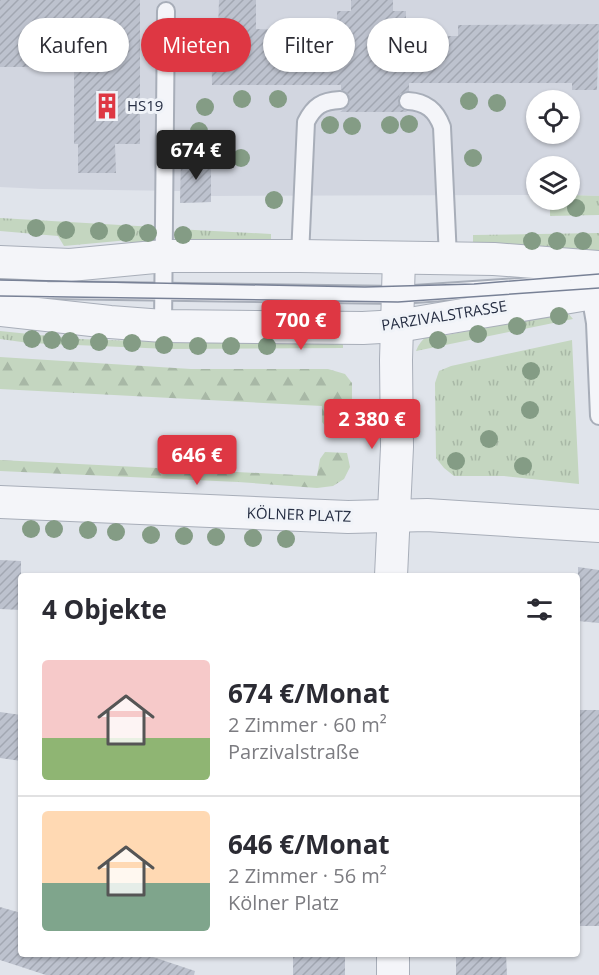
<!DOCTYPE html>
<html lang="de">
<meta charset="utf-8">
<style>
:root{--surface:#fff;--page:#f2f2f3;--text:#2b2b33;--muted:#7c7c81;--line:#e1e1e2;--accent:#de3743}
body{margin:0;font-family:"Open Sans",sans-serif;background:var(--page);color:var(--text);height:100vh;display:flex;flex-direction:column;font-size:22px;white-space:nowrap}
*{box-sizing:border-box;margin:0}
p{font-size:20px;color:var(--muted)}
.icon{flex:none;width:33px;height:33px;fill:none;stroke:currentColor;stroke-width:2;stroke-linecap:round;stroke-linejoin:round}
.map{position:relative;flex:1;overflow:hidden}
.panel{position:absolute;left:18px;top:573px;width:562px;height:384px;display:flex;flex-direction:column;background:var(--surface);border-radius:6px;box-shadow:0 2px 4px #0004}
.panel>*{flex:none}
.banner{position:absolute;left:18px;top:18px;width:564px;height:54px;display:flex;gap:12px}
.buttons{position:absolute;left:526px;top:90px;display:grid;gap:12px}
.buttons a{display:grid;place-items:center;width:54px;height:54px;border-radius:50%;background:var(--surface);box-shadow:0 2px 4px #0004;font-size:30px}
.price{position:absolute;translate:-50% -51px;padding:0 14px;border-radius:6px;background:var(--accent);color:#fff;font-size:20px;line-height:39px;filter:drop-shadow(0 2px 3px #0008)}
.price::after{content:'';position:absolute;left:50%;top:36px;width:18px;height:14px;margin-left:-9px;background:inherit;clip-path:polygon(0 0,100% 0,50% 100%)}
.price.selected{background:#222;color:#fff}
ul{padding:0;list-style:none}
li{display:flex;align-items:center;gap:18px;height:150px;padding:0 24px}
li+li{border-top:2px solid var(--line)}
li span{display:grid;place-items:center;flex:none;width:168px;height:120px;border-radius:6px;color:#555}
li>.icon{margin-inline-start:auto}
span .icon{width:72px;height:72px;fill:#fffc;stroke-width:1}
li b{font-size:26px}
h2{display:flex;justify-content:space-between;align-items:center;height:72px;padding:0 24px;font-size:26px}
.pill{padding:0 21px;border-radius:27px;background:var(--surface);box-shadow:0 2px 4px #0004;font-size:21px;line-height:54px}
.pill.selected{background:var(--accent);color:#fff}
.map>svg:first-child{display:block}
.built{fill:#d2d6e0;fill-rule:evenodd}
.grass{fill:url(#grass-tufts)}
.forest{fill:url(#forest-firs)}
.building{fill:url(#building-hatch)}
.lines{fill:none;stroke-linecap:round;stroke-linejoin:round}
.service-casing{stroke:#a8aeb9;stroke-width:20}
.minor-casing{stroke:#a8aeb9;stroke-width:34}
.service{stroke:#f4f5f9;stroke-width:16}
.minor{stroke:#f4f5f9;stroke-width:32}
.tram{stroke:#788196;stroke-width:1.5}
.tree{fill:#849c85}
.labels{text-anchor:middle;stroke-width:6;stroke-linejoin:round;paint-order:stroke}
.poi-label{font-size:15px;fill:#272f44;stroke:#f0f3f8;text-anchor:start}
.street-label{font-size:15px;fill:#272f44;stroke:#f0f3f8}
</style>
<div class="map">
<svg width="599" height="975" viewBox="0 0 599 975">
<defs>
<pattern id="grass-tufts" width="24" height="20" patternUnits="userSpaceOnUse" patternTransform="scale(1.5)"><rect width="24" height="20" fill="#c4d6c0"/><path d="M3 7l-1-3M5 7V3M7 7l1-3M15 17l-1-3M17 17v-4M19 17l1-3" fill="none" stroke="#a8b8a6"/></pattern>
<pattern id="forest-firs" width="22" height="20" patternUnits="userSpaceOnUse" patternTransform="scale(1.5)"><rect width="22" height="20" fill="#c4d6c0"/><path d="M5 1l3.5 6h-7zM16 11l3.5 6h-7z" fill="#a8b8a6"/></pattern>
<pattern id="building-hatch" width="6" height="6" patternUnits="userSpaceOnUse" patternTransform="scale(1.5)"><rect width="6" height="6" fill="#bdc2ce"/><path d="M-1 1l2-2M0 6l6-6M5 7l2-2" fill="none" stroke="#a2a7b2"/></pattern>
</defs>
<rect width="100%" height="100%" fill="#e0e4eb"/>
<!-- built -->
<path class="built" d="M0,0h599v196l-29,-1v-29h-33v29l-326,1v6l-30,1 -1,-12 -138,-2 -42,-2zM537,100h33v34h-33z"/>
<!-- grass -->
<g class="grass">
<path d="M570,195l29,1v19l-49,1v-14l3,-2h17z"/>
<path d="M0,218l155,9 -5,19 -17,4 -4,-10 -65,6 -6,-10 -58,-5z"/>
<path d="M176,229l95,5v9h-89z"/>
<path d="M599,233v19l-126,-8v-9z"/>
<path d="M567,312l6,7 -157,32c5,-14 16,-18 28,-24l3,8z"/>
<path d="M0,331l78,8 90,3 160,1 15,-9v14l-174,1 -140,-6 -29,-4z"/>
<path d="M572,340l7,144 -75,-8h-50l-10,-8 -8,-10 -1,-75 4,-12 12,-5z"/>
</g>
<!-- forest -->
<g class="forest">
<path d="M0,357l191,12h137l17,5 7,9v41l-5,5 -21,-2 -4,-5v-16l-322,-17z"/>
<path d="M325,452l22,1 3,14 -6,12 -11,7 -16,2 -79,-6 -238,-11v-11l317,16 3,-17z"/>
</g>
<!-- building -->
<g class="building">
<path d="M0,0h140v144h-25l1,29h-38v-29h-4v-77h-74z"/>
<path d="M219,0h37v29l30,1v9h51v-28h14v-11h42v11h13v25h52v-11l141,-1 -2,66h-25v-7h-163v8l-9,3 -2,6 3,9 7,3h-68l9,-7 1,-5 -2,-6 -7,-4v-5h-129l-1,-55h7z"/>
<path d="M181,160h30v42l-31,1z"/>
<path d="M0,560l21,1v49l-21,-1z"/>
<path d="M578,567l21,3v53l-21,-2z"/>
<rect x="578" y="710" width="21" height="216"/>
<path d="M0,712l21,3v46l-21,-3z"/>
<path d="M0,907l21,6v41h123l51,17 -1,4h-148l-46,-15z"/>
<rect x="293" y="954" width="52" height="21"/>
<path d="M456,954h50l1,21h-51z"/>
</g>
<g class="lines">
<!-- service casing -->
<g class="service-casing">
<g id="service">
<path d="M408,101c18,1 28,9 34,26l6,131"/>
<path d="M300,256l6,-134c8,-16 16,-21 34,-22"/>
<path d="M0,288l47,2 352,5 164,-11"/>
<path d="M589,288l6,35 4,93"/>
<path d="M163,326l3,-315"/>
</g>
</g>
<!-- minor casing -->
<g class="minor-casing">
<g id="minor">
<path d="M0,262l70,3 95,-9h135l194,3 105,8"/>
<path d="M0,310l110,12 53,4 200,2 35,-2 201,-34"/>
<path d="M0,502l348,15 79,-2 172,11"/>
<path d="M391,576l6,-129 -1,-87 3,-102"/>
<path d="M393,954v21"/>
</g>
</g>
<!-- service -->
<use href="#service" class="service"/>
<!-- minor -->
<use href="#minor" class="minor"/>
<!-- tram -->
<g class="tram">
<path d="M0,280l365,7 109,-3 125,-10"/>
<path d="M0,296l398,6 201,-14"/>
</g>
</g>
<!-- trees -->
<g class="tree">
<circle cx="242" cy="99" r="9"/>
<circle cx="278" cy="99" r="9"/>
<circle cx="469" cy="101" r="9"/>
<circle cx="497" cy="103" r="9"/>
<circle cx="205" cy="107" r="9"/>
<circle cx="409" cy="124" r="9"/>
<circle cx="330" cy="125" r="9"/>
<circle cx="390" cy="125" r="9"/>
<circle cx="352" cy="126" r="9"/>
<circle cx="199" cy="131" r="9"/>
<circle cx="241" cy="158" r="9"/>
<circle cx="473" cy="158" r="9"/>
<circle cx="274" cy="200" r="9"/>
<circle cx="576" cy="208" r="9"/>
<circle cx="36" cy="228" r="9"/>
<circle cx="66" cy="230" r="9"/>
<circle cx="99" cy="231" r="9"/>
<circle cx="126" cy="233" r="9"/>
<circle cx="148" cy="233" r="9"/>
<circle cx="183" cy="235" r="9"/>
<circle cx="532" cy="241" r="9"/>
<circle cx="557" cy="241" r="9"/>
<circle cx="583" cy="241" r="9"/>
<circle cx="559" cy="316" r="9"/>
<circle cx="517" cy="326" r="9"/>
<circle cx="478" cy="334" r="9"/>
<circle cx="32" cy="339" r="9"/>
<circle cx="52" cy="340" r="9"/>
<circle cx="438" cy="340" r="9"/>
<circle cx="70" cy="341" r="9"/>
<circle cx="99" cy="342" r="9"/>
<circle cx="132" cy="343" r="9"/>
<circle cx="164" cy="345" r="9"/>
<circle cx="198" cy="346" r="9"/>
<circle cx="231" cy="346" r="9"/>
<circle cx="267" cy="346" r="9"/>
<circle cx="531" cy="371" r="9"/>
<circle cx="530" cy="410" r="9"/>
<circle cx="489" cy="439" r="9"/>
<circle cx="456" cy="461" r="9"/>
<circle cx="523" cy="466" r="9"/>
<circle cx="31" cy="529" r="9"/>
<circle cx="54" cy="529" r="9"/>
<circle cx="88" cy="530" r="9"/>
<circle cx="116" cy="532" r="9"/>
<circle cx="151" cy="535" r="9"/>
<circle cx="184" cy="536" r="9"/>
<circle cx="216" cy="537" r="9"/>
<circle cx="253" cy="538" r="9"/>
<circle cx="286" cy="539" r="9"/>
</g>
<!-- icons -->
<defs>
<g id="building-bare" transform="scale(2.07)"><path d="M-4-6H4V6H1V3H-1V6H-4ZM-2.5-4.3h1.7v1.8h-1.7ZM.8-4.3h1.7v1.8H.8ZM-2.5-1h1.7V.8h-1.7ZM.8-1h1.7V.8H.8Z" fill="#de3743" stroke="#f0f3f8" stroke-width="2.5" paint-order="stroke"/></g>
</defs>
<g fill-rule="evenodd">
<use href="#building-bare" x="107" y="106"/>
</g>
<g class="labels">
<!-- poi labels -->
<g class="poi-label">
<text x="127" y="111">HS19</text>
</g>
<!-- street labels -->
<g class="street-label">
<text transform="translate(444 316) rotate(-9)" y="5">PARZIVALSTRASSE</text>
<text transform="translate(299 515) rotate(2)" y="5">KÖLNER PLATZ</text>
</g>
</g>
</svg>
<div class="buttons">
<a><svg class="icon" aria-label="locate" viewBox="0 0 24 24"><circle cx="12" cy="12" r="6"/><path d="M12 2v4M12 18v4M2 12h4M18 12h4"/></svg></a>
<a><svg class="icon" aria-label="layers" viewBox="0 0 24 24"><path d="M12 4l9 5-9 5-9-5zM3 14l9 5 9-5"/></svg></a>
</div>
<b class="price selected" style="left:196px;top:181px">674 €</b>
<b class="price" style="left:301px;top:351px">700 €</b>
<b class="price" style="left:372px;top:450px">2 380 €</b>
<b class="price" style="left:197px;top:486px">646 €</b>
<div class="banner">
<a class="pill">Kaufen</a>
<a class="pill selected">Mieten</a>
<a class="pill">Filter</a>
<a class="pill">Neu</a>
</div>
<section class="panel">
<h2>4 Objekte<svg class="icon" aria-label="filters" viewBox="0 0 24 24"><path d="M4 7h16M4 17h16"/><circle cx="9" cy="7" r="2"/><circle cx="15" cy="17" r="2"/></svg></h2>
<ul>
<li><span style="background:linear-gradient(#f6c9c9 65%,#8fb573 0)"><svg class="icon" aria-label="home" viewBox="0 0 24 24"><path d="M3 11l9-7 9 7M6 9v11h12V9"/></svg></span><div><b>674 €/Monat</b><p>2 Zimmer · 60 m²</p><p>Parzivalstraße</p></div></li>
<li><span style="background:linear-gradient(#ffd9b3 60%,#7fa58c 0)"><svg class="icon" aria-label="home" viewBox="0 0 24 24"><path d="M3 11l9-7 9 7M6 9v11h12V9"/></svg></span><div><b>646 €/Monat</b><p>2 Zimmer · 56 m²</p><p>Kölner Platz</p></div></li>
</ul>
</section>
</div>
